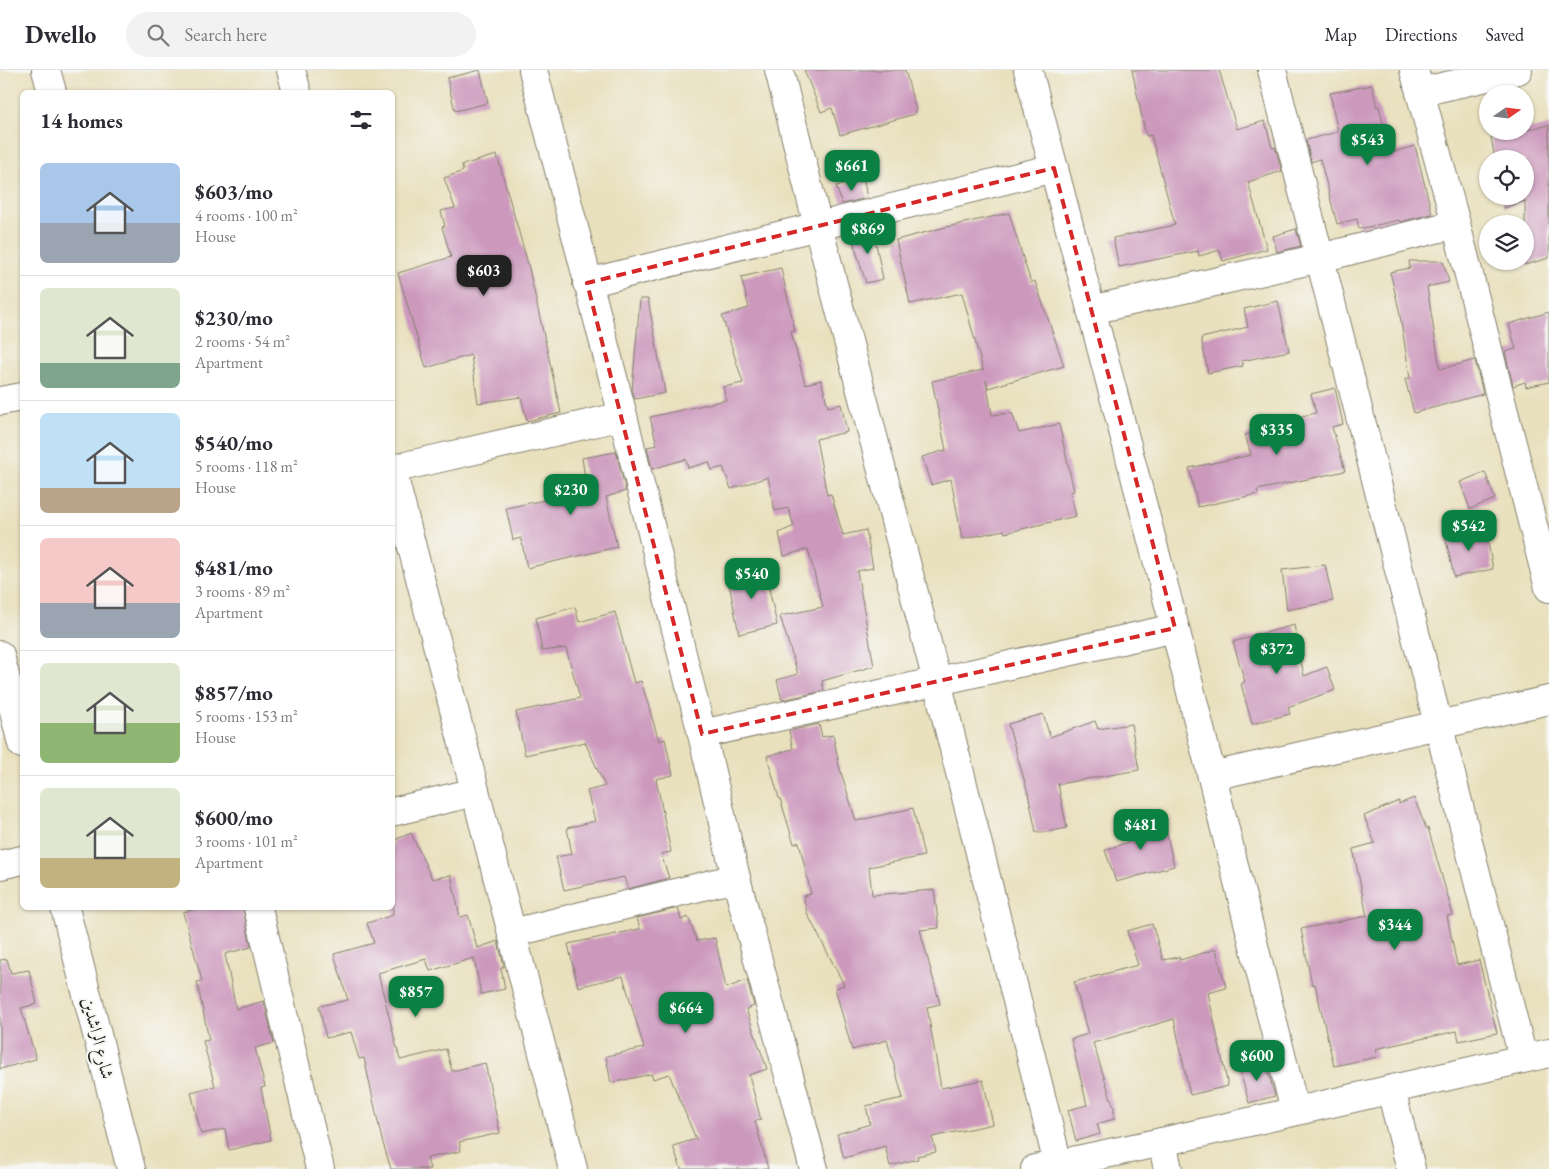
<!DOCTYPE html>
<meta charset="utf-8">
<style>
:root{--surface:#fff;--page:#f2f2f3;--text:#2b2b33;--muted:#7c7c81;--line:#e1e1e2;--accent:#0b8043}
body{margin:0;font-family:"EB Garamond",Amiri,serif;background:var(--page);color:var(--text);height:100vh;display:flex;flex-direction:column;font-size:19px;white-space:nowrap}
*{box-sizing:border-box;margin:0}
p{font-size:16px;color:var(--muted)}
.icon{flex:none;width:28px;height:28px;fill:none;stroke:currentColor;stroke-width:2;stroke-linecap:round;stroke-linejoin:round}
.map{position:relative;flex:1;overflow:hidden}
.sheet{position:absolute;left:20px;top:20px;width:375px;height:820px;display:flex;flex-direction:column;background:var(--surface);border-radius:8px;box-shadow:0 1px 4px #0004}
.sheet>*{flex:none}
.needle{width:32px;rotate:76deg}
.fabs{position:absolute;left:1479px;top:15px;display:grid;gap:10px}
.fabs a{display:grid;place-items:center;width:55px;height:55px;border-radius:50%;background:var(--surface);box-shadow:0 1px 4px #0004;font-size:25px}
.price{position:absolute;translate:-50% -42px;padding:0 11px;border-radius:10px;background:var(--accent);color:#fff;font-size:16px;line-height:32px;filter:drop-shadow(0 1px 2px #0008)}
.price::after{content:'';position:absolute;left:50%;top:30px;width:15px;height:11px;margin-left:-8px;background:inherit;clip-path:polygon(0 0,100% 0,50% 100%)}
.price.on{background:#222;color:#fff}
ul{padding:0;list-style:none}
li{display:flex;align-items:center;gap:15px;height:125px;padding:0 20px}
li+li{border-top:1px solid var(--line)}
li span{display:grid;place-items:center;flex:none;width:140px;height:100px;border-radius:8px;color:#555}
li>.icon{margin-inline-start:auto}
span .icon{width:60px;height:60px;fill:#fffc;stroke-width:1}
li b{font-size:21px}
h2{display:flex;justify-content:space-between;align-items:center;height:60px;padding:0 20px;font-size:21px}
header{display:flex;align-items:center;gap:30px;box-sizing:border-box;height:70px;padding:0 25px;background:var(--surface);border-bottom:1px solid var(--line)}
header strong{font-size:24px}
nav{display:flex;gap:28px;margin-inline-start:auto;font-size:18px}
.search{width:350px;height:45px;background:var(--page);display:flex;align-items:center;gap:12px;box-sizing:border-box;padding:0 18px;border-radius:28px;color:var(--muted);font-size:19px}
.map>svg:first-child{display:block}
.building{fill:#cc99bd}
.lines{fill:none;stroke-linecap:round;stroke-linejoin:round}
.minor-casing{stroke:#827e6c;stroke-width:30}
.tertiary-casing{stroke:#827e6c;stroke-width:30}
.minor{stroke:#fff;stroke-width:28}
.tertiary{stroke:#fff;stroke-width:28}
.marked{fill:none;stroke:#d62828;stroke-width:4;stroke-dasharray:10 6;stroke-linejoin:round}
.labels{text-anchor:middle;stroke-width:4;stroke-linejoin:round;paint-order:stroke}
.street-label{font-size:18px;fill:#1c1c1c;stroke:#f6f6f2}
</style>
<header>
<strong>Dwello</strong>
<div class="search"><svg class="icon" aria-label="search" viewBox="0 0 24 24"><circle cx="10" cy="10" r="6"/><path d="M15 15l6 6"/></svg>Search here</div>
<nav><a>Map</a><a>Directions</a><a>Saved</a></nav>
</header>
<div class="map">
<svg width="1549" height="1099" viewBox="0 0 1549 1099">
<rect width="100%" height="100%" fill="#f6f6f2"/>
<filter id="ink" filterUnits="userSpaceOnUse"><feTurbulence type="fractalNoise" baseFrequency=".02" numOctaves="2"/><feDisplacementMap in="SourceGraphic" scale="10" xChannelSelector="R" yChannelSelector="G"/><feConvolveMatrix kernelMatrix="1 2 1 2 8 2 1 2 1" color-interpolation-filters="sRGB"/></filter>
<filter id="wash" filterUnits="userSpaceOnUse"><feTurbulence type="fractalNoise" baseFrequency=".0096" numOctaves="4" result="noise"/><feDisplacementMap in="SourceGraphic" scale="20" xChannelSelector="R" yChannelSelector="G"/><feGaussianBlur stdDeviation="1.12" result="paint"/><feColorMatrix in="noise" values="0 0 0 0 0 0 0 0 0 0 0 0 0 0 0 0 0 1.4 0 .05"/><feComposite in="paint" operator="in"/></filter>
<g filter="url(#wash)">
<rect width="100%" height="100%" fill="#e9e0bd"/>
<g id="blocks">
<!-- building -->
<g class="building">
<path d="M480,0l8,33 -33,8 -8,-33z"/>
<path d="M804,0h101l11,41h-2l1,3 -75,21 -8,-27 -11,4z"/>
<path d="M1132,0h87l18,59 28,-8 7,27 3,-1 7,24 -34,11 19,67 -44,12 -3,-11 -21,6 -1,-5 -79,16 -6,-29 62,-13 -24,-90 -5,1z"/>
<path d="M1372,15l5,22 2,-1 11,47 25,-7 17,68 -32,8 -1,-2 -40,9 -2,-10 -20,5 -17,-65 -9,3 -5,-22 32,-8 -8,-39z"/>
<path d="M1549,55v133l-24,7v-64l-21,7 -2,-12h23v-37h-30l-4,-22 34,-6v-1z"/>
<path d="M497,85l31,109 33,149 -34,8 -6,-24 -43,6 -7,-48 -45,13 -28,-95 53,-16 -9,-30 3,-1 -4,-15 14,-3 -11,-30 19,-7 -1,-6z"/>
<path d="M864,111l3,17 -25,6 -6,-18z"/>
<path d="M1009,143l22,70 4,-2 29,85 -76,22 -2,-8 6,35 20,-2 7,20 40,-9 15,67 -4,1 6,24 -71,17 -1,-3 -42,9 -11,-60 -20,6 -9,-28 24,-7 -14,-69 51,-11 -21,-77 -52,11 -14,-64 46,-12z"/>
<path d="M873,159l10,50 -17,4 -15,-49z"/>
<path d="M1296,159l5,17 -24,6 -4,-16z"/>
<path d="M1409,191h34l6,21 -22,5 13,82 35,-9 8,34 -69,19 -9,-34 5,-1 -11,-69 -9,-37 20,-4z"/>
<path d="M781,198l14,63 -4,1 14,52 16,-4 7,27 13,-3 6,28 -31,7 11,56 4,-1 12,41 23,-5 7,38 -16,3 17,95 -52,15 2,10 -42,9 -5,-20 21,-6 -18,-58 43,-9 -15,-58 -24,7 -5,-23 15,-7 -6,-18 -13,3 -7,-34 -37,12 -8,-22 -11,3 -3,-8 -21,6 -2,-9 -34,10 -5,-22 10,-2 -7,-28 76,-17 -3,-13 20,-4 -21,-67 27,-8 -8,-31z"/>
<path d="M640,229h8l17,94 -30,6 -3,-9z"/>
<path d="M1278,231l11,50 -47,10 1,5 -35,7 -7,-35 47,-11 -4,-18z"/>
<path d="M1549,242v70l-23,5 -1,-5 -12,4 -8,-34 11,-3 -7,-25z"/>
<path d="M1335,318l8,36 -11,3 13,44 -88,19 1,4 -60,13 -9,-39 62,-13 -6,-20 53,-16 -1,-2 19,-4 -5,-19z"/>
<path d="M616,382l10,39 -20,6 11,50 -90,21 -6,-30 -8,2 -7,-32 43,-9 -1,-5 38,-10 -4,-26z"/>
<path d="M1485,402l10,27 -25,10 -10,-27z"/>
<path d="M1485,457l8,42 -39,8 -9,-42z"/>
<path d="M1325,495l8,36 -46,9 -5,-40z"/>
<path d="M764,496l13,59 -38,9 -12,-60z"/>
<path d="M575,537l4,15 36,-10 19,71 7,-2 18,60 6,-2 8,36 -17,4 15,73 -10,2 8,24 -41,11 -4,-12 -60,13 -8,-33 16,-3 -5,-26 28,-7 -8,-30 18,-5 -20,-44 -60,13 -9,-43 64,-14 -14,-50 -24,3 -6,-33z"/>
<path d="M1294,555l10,51 23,-9 8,23 -47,17 2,7 -38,10 -11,-40 4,-2 -12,-40z"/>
<path d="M1043,644l7,23 45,-16 3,8 33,-5 8,46 -81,14 9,44 -20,4h-11l-8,-39 -20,-69z"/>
<path d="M819,654l3,13 11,-2 5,24h-1l19,62 57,-13 11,48 -55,11 3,28 62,-5 5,38 -19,2 20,74 -13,3 14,81 42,-8 10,44 -61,13 4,15 -19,4 1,3 -28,7 -5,-20 -41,12 -7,-24 33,-10 -4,-18 37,-8 -16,-58 -35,10 -17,-62 9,-3 -37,-72 -4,-17 8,-2 -12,-52 -5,2 -14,-46h-1l-12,-42 26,-7 -4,-18z"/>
<path d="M1414,728l12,30h2l25,87 -6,1 10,49 22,-5 18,73 -38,8 -2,-10 -82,18 2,8 -43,9 -19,-82 -3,1 -11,-56 66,-13 -14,-67 22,-6 -11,-27 35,-15v3z"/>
<path d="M1163,747l11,49 -58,16 -11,-32 23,-8 -3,-17z"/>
<path d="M411,763l21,46 19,-4 9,42 8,-2 9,33 21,-7 6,26 -3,1 4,21 -24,5 -7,-36 -44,13 -4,-12 -48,14 22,87 46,-11 6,22 33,-8 15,70 -41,9 2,9 -34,7 3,11h-39l-9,-29 -18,-82 -5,1 -8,-27 -25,6 -7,-32 29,-6 -14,-46 40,-11 -7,-20 26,-8 -1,-74z"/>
<path d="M200,838h43l8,39 -26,7 11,55 28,-8 10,42 -19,5 10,39 -4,1 10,52 -42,10 -4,-21 -24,5 -10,-42 24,-6 -12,-45 6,-1 -12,-58 5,-1 -19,-69z"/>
<path d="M678,838l3,12 7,-3 9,24 18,-3 11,50 21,-8 7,26 -8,3 21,60 -18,6 12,45 -6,1 13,48h-87l-8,-23 23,-7 -27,-65 -16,5 -2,-5 -40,9 -5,-27 38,-8 -21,-72 -45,11 -10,-43 72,-15 -3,-11z"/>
<path d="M1152,854l11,36 16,-3 1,3 36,-11 10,39 -18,5 20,93 -38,9 -16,-76 -81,24 21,65v11l-17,5 3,10 -24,7 -8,-31 19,-5 -16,-66 17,-5 -14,-52 64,-17 -11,-34z"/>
<path d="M7,889l4,14 18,-3 8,34 -16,4 15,51 -36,10v-109z"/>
<path d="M1265,990l10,36 -26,7 -10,-35z"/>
</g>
</g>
</g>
<g filter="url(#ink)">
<use href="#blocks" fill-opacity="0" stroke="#827e6c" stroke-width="1"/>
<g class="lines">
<!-- minor casing -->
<g class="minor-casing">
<g id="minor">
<path d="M46,0l6,22"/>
<path d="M291,0l6,22"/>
<path d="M533,0l90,346 79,318 34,144 78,291"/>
<path d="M779,0l39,156 119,455 121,483"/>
<path d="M1028,0l147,558 120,483"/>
<path d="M1272,0l251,988"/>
<path d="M1414,0l42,154 93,364"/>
<path d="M1420,22l98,-22"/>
<path d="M587,213l467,-115"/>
<path d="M1091,240l229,-52 136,-34"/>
<path d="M0,331l22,-4"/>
<path d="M392,399l231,-53"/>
<path d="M392,400l181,699"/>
<path d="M702,664l473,-106"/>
<path d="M1212,706l337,-76"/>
<path d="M392,742l83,-20"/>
<path d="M0,795l22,-5"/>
<path d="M258,838l62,261"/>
<path d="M512,863l224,-55"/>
<path d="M1391,1020l20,79"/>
<path d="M1162,1072l6,27"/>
<path d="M1035,1099l127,-27 387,-89"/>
</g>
</g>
<!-- tertiary casing -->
<g class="tertiary-casing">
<g id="tertiary">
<path d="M0,585l22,89"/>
<path d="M65,838l66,261"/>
</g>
</g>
<!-- minor -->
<use href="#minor" class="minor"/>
<!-- tertiary -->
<use href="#tertiary" class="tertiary"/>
</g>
</g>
<!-- marked area -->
<path class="marked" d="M1054,98l121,460 -473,106 -115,-451z"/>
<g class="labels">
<!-- street labels -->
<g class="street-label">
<text transform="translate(98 968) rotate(76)" y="6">شارع الراشدين</text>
</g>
</g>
</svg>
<div class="fabs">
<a><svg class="needle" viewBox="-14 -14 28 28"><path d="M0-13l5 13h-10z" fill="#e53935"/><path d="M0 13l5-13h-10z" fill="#7c7c81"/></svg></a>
<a><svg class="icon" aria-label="locate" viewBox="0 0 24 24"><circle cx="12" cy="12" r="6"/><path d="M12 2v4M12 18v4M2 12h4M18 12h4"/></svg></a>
<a><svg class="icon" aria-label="layers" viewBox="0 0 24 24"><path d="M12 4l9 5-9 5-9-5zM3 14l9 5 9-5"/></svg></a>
</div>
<b class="price" style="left:1368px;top:96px">$543</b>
<b class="price" style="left:852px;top:122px">$661</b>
<b class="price" style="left:868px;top:185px">$869</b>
<b class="price on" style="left:484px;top:227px">$603</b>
<b class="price" style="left:1277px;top:386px">$335</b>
<b class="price" style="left:571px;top:446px">$230</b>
<b class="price" style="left:1469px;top:482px">$542</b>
<b class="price" style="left:752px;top:530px">$540</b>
<b class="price" style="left:1277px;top:605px">$372</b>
<b class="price" style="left:1141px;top:781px">$481</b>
<b class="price" style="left:1395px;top:881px">$344</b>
<b class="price" style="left:416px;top:948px">$857</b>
<b class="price" style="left:686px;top:964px">$664</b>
<b class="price" style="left:1257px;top:1012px">$600</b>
<section class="sheet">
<h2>14 homes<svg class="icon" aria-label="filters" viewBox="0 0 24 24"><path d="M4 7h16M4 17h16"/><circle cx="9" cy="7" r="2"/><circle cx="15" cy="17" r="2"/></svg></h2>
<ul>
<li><span style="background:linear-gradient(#a9c7e8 60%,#9aa5b1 0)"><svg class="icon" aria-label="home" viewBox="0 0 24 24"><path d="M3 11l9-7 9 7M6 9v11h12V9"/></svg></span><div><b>$603/mo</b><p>4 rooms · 100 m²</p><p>House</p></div></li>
<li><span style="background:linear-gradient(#dfe7d0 75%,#7fa58c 0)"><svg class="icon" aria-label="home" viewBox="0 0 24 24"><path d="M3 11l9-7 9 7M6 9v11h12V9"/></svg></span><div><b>$230/mo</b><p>2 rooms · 54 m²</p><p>Apartment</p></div></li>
<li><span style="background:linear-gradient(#bfe0f5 75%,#b9a48a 0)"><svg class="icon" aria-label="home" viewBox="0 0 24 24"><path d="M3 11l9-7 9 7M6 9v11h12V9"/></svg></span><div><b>$540/mo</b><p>5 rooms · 118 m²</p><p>House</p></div></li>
<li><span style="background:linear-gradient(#f6c9c9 65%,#9aa5b1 0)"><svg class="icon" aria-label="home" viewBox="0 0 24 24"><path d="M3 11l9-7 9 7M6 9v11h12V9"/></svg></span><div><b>$481/mo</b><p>3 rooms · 89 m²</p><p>Apartment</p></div></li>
<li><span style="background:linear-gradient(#dfe7d0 60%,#8fb573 0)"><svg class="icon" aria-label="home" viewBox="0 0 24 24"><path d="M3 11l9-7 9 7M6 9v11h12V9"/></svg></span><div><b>$857/mo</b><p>5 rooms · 153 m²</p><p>House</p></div></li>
<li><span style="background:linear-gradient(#dfe7d0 70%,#c2b280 0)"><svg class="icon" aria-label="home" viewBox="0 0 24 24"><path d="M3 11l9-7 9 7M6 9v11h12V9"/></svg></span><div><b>$600/mo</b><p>3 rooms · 101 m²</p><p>Apartment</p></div></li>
</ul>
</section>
</div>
